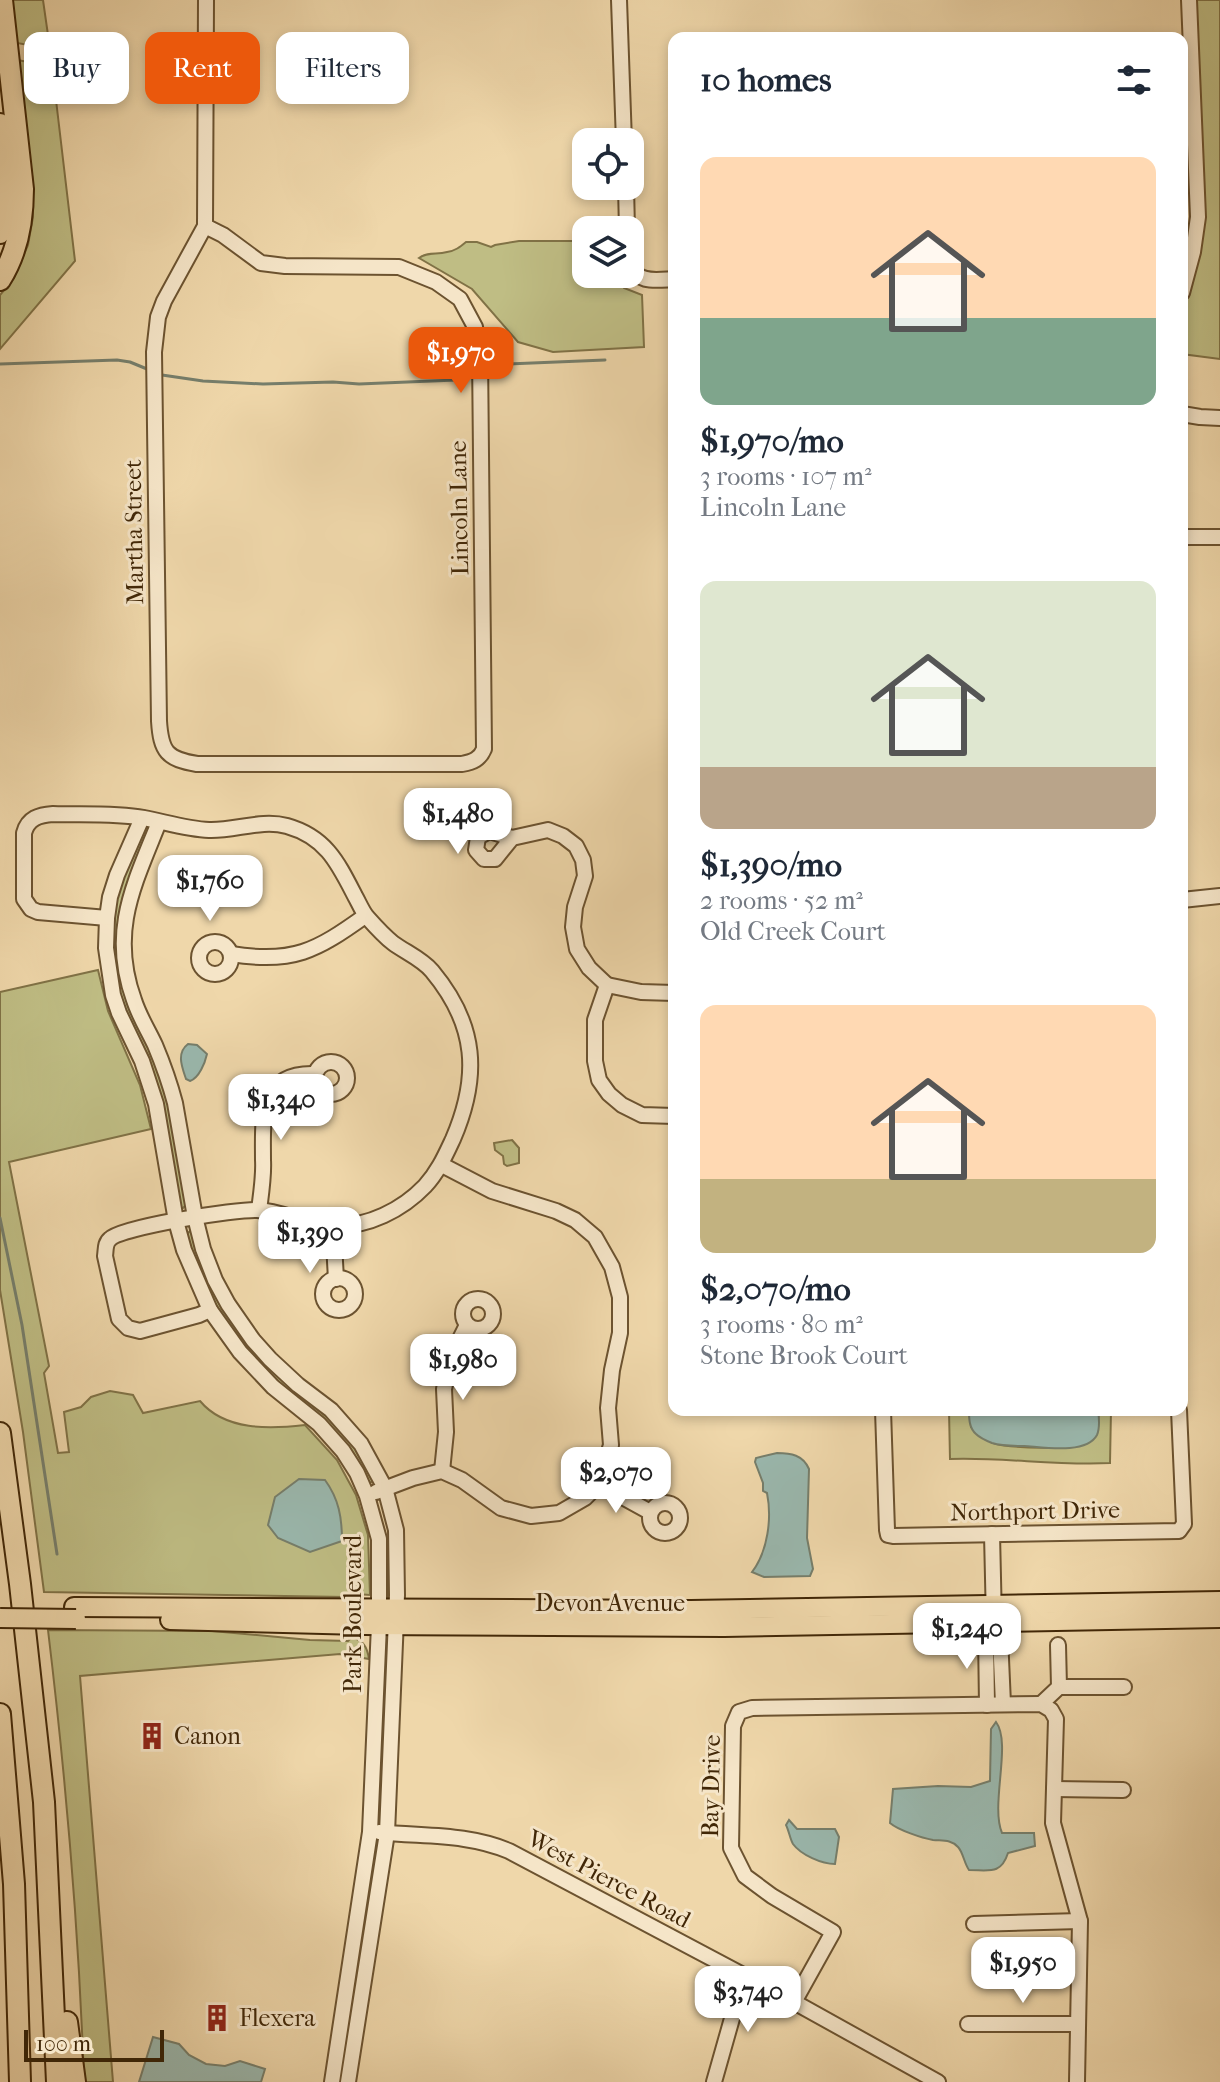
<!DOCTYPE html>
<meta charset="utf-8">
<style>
:root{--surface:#fff;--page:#f6f6f7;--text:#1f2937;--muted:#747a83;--accent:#ea580c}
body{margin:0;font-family:"IM FELL French Canon",serif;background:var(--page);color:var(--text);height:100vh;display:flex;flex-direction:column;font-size:30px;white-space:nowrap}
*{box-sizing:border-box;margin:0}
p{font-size:26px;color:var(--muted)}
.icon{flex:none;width:44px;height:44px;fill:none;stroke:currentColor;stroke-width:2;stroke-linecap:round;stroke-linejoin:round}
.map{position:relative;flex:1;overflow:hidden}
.sheet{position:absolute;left:668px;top:32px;width:520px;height:1384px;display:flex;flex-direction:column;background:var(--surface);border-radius:16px;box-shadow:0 4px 12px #0003}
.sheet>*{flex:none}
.hud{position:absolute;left:24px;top:32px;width:524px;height:72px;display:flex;gap:16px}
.buttons{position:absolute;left:572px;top:128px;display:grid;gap:16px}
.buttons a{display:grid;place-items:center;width:72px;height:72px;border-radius:16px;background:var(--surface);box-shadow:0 4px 12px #0003;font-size:40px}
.scale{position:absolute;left:24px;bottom:20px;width:140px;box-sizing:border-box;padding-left:8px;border:4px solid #412707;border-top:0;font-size:22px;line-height:28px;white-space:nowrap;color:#412707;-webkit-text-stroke:6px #f5e5c8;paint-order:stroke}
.price{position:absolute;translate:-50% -68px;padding:0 18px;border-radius:16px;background:#fff;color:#222;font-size:26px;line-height:52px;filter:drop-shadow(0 2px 4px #0008)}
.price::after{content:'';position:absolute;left:50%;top:48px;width:24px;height:18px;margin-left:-12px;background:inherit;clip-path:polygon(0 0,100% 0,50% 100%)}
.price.selected{background:var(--accent);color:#fff}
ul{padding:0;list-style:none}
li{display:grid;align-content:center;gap:16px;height:424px;padding:0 32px}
li span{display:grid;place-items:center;height:248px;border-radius:16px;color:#555}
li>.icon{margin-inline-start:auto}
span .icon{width:144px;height:144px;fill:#fffc;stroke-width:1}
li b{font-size:34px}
h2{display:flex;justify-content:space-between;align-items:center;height:96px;padding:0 32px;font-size:34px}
.chip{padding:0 28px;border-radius:16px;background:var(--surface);box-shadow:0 4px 12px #0003;font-size:28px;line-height:72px}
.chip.selected{background:var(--accent);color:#fff}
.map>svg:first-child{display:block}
.green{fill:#bfbd84;stroke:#807246;stroke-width:2}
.water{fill:#9ab8ae;stroke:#767e6b;stroke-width:2}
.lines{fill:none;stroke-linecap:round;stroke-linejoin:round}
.stream{stroke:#767e6b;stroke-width:3}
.minor-casing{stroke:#6c5330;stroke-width:18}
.major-casing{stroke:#412707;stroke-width:22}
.highway-casing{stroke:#412707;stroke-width:24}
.minor{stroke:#f5e5c8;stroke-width:14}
.major{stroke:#efd7aa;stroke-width:18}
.highway{stroke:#efd7aa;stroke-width:20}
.major-bridge-casing{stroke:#412707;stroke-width:22;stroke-linecap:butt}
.major-bridge{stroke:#efd7aa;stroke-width:18}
.labels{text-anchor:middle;stroke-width:6;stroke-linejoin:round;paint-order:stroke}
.street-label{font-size:24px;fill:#412707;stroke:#f5e5c8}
.poi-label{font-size:24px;fill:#412707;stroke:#f5e5c8;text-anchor:start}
</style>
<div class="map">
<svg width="1220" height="2082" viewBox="0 0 1220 2082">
<rect width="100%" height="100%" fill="#efd7aa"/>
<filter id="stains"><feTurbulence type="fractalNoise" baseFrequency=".0025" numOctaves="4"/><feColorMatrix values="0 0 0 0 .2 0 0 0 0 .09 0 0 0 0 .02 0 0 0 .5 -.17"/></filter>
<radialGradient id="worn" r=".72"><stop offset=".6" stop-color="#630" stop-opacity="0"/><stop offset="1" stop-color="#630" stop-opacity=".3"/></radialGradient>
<!-- green -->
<g class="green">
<path d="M12,0h31l7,49 -33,-6z"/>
<path d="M1196,0h24v359l-38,-5v-43l17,-57 5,-43z"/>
<path d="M17,60l35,6 23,195 -75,88v-54l14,-17 14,-33 5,-28v-34z"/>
<path d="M519,241h67v33h30l8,14 18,7 2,52 -91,5 -35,-10 -46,-53 -53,-31c10,-7 17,-3 28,-6 8,-1 13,-5 19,-10h11l14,5 4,-2z"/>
<path d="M147,825l3,5 -21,48 -10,41 32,132 12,32 8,31 15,91 -3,3h-3l-67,-239 -1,-49 7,-34 25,-59z"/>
<path d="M98,970l10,41 32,74 11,44 -142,33 40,204 -5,7 14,80 11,-1 -5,-40 17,-5 10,-10 19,-6 23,4 10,18 57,-12c25,30 70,28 105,24l32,35 19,35 12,40 2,60 -14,-1 -10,3 -302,-5 -21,-160 -23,-142v-298z"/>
<path d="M512,1140l7,8v15l-12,3 -3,-2 -1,-8 -8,-6 -1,-7z"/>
<path d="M190,1231l2,2 18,48 145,166 18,33 -1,2 -4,1 -72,-84 -45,-43 -32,-42 -25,-55 -8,-24z"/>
<path d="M949,1410h20l2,17c6,5 13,11 20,15 13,7 90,9 101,-2 6,-7 7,-21 6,-30h13l-1,53c-53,3 -106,-6 -160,-4z"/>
<path d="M48,1630l164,1 98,9 38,1 4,-4c11,4 15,9 17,22l-29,-5 -260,22 33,406h-29c-5,-151 -18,-302 -36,-452z"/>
</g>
<!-- water -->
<g class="water">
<path d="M188,1044l9,1 10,9c-2,9 -8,24 -17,27l-4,-2c-4,-12 -10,-26 2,-35z"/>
<path d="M969,1410h129c1,7 2,18 -1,25 -11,20 -55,12 -73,11 -10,0 -22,0 -32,-3 -5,-2 -12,-5 -16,-9 -7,-6 -7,-16 -7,-24z"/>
<path d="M777,1453c14,0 26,2 32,16l-2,69 6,31 -3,7 -46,1 -12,-5c16,-21 20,-54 15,-79l-4,-2v-8l-8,-21 1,-4z"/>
<path d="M299,1479l26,1c14,19 17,38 17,61l-32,11 -32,-14 -10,-13 7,-28z"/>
<path d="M996,1722c16,21 -6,83 6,111h32l1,13 -27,7c-7,22 -19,17 -39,17 -5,-7 -6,-18 -11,-23 -7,-8 -16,-6 -25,-7 -11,-2 -35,-10 -43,-17l3,-34 45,-3 33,1 19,-6 1,-52z"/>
<path d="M789,1820l8,9h38l4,8 -4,27c-13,0 -34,-9 -42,-20 -3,-5 -4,-13 -7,-19z"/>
<path d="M153,2037l26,7 10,11 17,9 19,2 15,-5 25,8 -4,13h-122z"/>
</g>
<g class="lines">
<!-- stream -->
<g class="stream">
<path d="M0,364l117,-4 13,2 17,7"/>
<path d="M487,370l20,-6 98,-4"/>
<path d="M162,375l41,6 60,3 70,-2 26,2 97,-4 16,-5"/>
<path d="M0,1218l22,107 35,229"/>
</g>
<!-- minor casing -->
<g class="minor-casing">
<g id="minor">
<path d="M619,0l5,142"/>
<path d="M626,186l1,44"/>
<path d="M205,226l18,9 38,28 24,3 114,1 37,15 24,17 15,28 5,28 4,394c-4,10 -11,13 -22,15h-265c-30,-5 -36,-12 -38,-43l-5,-369 4,-35 6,-16 41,-75 1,-226"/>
<path d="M630,264c8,20 25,16 44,15"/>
<path d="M1182,293l11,-41 5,-35 -9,-217"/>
<path d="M1182,414l18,3 20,1"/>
<path d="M1182,537h38"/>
<path d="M142,818l-25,57 -7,22 -3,21 -1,30 7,47 6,18 23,48 14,43 20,117 8,29 26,60 30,42 33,35 46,37 24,27 14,22 10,23 12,43v86l-9,207 -38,250"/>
<path d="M159,822c-25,63 -50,109 -25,178 5,16 14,30 21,45 8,19 15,39 20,58l20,114 8,32 12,31 13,24 25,36 17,19 28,26 33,25 30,34 24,44 11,42 1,65 -10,238 -39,249"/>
<path d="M512,838l-17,21h-11l-8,-9 2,-13 11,-6 23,7 36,-8 15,6 13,10 7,14 2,16 -10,31 -2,20 4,22 12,19 18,17"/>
<path d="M1182,900l38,-4"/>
<path d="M107,918l-69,-6 -7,-3 -7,-10v-66c4,-15 15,-18 29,-19 29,1 62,-1 91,4 21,4 43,11 65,12 26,1 52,-11 78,-4 39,11 51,37 68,70 4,7 7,15 12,21 8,9 17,19 26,26 12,9 29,16 39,28 45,54 48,105 21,168 -8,17 -15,33 -28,47 -23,24 -57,41 -91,40 -26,0 -51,-15 -77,-16 -20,-1 -136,17 -147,29 -5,4 -4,10 -5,17l14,63 9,9 12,3 59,-16 11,-5"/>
<circle cx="215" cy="958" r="16"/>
<path d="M231,954c62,10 85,-3 134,-38"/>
<path d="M607,985l-12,35v41l4,19 10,14 13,11 20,10 32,1"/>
<path d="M607,985l34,7 33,1"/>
<circle cx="331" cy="1078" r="16"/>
<path d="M259,1210c2,-16 5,-34 4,-50 0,-40 -5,-88 52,-86"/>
<path d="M333,1226l3,53"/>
<circle cx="339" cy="1294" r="16"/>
<circle cx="478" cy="1314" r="15"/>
<path d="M883,1410l4,120 1,5 5,1 286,-5 5,-7 -5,-114"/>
<path d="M442,1471l4,-39 -2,-43 7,-32 16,-32"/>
<path d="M599,1484l51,28"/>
<path d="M376,1492l37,-14 29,-7 20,9 39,28 30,8 28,-3 26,-15 14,-14 12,-39 -3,-37 4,-38 8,-37v-36l-8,-30 -17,-30 -20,-17 -19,-9 -64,-20 -50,-26"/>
<circle cx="665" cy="1518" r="15"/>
<path d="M992,1534l2,88 6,14 3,68"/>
<path d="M1059,1687h65"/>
<path d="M1041,1704l18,-17 -1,-42"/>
<path d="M987,1705l-1,-70 8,-13"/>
<path d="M1054,1789l69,1"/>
<path d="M379,1832c44,5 87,1 130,19l285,151 144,80"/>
<path d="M974,1924l106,-3"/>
<path d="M794,2002l39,-70 -61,-36 -27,-20 -14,-28 2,-122 6,-14 13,-4 289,-4 10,6 5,9 -3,104 27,98 -3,161"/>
<path d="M968,2024h110"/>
<path d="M714,2082l30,-106"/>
</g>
</g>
<!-- major casing -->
<g class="major-casing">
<g id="major">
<path d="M74,1607l617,3 529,-9"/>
<path d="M170,1620l192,5 362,2 496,-9"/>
</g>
</g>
<!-- highway casing -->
<g class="highway-casing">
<g id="highway">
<path d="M0,124c5,37 12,72 0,109"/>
<path d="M0,280c18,-28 23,-59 23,-91l-21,-189"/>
<path d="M0,1433l20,151 24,218 13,280"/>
<path d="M0,1714l14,170 6,198"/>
<path d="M67,2022l8,60"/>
</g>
</g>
<!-- minor -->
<use href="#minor" class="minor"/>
<!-- major -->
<use href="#major" class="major"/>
<!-- highway -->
<use href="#highway" class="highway"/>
<!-- major-bridge casing -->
<g class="major-bridge-casing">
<path id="major-bridge" d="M0,1618l76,1"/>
</g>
<!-- major-bridge -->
<use href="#major-bridge" class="major-bridge"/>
</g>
<!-- icons -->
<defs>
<g id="building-bare" transform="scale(2.16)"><path d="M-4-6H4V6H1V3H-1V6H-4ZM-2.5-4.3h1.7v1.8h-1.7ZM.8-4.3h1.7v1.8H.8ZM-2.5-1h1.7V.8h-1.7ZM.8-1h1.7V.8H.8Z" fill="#8f2418" stroke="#f5e5c8" stroke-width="2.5" paint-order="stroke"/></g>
</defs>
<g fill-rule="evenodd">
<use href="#building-bare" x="152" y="1736"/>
<use href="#building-bare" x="217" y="2018"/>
</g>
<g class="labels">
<!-- street labels -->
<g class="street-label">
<text transform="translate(459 508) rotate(-91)" y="8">Lincoln Lane</text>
<text transform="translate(134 532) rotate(-91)" y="8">Martha Street</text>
<text transform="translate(1035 1511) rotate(-1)" y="8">Northport Drive</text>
<text x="610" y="1611">Devon Avenue</text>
<text transform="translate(353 1614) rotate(-90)" y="8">Park Boulevard</text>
<text transform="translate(711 1786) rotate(-89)" y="8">Bay Drive</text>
<text transform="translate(609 1879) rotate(28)" y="8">West Pierce Road</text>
</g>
<!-- poi labels -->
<g class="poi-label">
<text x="174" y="1744">Canon</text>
<text x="239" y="2026">Flexera</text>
</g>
</g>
<rect width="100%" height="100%" filter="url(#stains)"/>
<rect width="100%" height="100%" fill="url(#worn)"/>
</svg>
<div class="buttons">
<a><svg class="icon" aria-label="locate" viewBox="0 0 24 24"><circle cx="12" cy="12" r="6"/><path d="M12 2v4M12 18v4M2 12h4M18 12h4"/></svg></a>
<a><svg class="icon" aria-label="layers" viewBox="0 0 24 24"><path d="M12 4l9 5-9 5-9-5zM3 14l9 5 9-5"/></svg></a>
</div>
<div class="scale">100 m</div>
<b class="price selected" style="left:461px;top:395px">$1,970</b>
<b class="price" style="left:458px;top:856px">$1,480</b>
<b class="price" style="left:210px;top:923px">$1,760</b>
<b class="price" style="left:281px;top:1142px">$1,340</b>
<b class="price" style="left:310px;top:1275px">$1,390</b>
<b class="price" style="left:463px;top:1402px">$1,980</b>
<b class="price" style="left:616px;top:1515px">$2,070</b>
<b class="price" style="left:967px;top:1671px">$1,240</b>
<b class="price" style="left:1023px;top:2005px">$1,950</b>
<b class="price" style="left:748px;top:2034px">$3,740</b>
<div class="hud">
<a class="chip">Buy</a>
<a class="chip selected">Rent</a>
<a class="chip">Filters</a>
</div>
<section class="sheet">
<h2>10 homes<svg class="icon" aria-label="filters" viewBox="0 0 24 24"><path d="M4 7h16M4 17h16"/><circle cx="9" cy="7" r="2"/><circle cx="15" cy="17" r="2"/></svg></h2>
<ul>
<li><span style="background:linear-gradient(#ffd9b3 65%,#7fa58c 0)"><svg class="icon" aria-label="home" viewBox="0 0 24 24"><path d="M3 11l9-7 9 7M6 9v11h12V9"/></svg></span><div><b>$1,970/mo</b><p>3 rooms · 107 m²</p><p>Lincoln Lane</p></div></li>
<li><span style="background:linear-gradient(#dfe7d0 75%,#b9a48a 0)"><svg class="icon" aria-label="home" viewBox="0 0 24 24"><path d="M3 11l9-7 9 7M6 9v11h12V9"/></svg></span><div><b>$1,390/mo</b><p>2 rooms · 52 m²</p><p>Old Creek Court</p></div></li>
<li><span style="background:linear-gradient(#ffd9b3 70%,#c2b280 0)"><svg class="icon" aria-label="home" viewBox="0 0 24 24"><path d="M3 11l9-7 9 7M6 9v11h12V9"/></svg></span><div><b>$2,070/mo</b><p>3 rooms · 80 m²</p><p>Stone Brook Court</p></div></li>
</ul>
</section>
</div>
